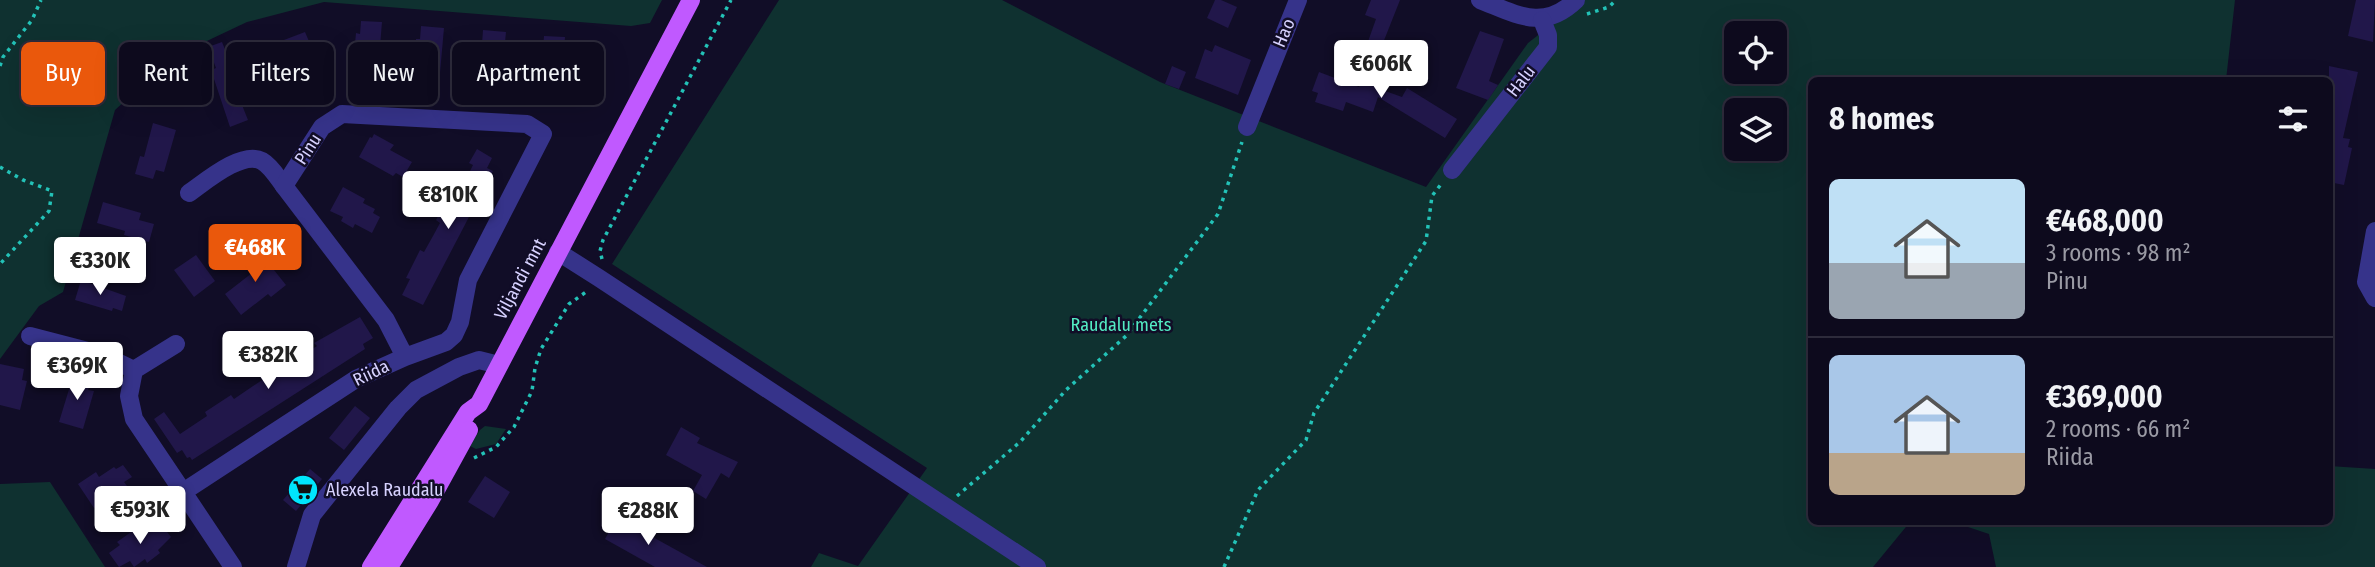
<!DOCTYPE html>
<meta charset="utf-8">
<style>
:root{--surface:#0d0a1d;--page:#161326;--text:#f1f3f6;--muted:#9a9aa4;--line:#2d2b3b;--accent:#ea580c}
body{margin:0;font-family:"Fira Sans Condensed",sans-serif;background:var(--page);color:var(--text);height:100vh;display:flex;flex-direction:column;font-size:26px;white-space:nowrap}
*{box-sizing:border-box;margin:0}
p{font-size:23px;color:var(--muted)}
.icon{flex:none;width:38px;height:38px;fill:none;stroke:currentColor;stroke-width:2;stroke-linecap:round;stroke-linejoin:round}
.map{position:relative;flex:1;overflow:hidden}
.sheet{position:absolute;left:1808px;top:77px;width:525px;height:448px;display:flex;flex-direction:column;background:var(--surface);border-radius:10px;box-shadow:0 7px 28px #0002,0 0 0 2px var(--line)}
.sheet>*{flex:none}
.guide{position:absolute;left:21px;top:42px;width:665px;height:63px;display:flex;gap:14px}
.buttons{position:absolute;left:1724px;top:21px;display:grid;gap:14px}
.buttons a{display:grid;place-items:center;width:63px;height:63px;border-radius:10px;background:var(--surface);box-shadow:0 7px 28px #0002,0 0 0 2px var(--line);font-size:35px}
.price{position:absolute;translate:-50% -60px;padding:0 16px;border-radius:7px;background:#fff;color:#222;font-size:23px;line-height:46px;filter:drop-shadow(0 2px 4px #0008)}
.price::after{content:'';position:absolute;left:50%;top:42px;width:21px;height:16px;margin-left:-10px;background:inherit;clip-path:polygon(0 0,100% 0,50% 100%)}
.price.current{background:var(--accent);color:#fff}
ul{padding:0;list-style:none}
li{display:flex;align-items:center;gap:21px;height:175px;padding:0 21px}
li+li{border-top:2px solid var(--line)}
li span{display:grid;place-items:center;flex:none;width:196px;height:140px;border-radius:10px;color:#555}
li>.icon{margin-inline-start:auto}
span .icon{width:84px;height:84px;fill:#fffc;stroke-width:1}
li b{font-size:30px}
h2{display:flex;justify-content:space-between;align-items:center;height:84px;padding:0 21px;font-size:30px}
.tag{padding:0 24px;border-radius:10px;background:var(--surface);box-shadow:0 7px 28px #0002,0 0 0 2px var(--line);font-size:24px;line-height:63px}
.tag.current{background:var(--accent);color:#fff}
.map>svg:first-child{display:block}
.green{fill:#0f3130;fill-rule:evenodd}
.building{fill:#21174a}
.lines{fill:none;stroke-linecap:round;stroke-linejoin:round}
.path{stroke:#23c2b7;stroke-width:3.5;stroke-dasharray:3.5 5;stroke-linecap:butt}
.minor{stroke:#36338a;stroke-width:18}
.major{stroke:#c059ff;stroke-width:18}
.labels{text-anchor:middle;stroke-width:5;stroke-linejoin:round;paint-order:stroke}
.street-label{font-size:18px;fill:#d7d2ff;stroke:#110d27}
.park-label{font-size:18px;fill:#53ebc3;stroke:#110d27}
.poi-label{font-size:18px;fill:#d7d2ff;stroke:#110d27;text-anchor:start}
</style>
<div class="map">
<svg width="2375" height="567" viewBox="0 0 2375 567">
<rect width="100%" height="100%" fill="#110d27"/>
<!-- green -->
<g class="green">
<path d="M0,0h662l-12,23 -19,3 -307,-24 -77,20 -74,35 -58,53 -52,182 -24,14 -39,53z"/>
<path d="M779,0h223l158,82 266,105 102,-144 55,-43h652l-9,80h-415v442h99l-37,45h-1062l8,-14 39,13 69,-98 -315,-204zM1736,33h38v39h-38zM1736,110h38v39h-38z"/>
<path d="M485,426l21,3 -10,15 -20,5 -6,-3 10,-16z"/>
<path d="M2329,466l46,3v98h-379l-7,-33 -36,-12h376z"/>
<path d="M50,482l55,85h-105v-83z"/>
</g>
<!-- building -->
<g class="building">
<path d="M1215,0h6l16,7 -9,21 -21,-10z"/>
<path d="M1371,0h29l-17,43 8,3 -5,14 -21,-10 11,-31 -11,-4z"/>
<path d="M2356,0h19l-2,42 -25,-6z"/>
<path d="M361,21l21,1 -4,49 -16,-1 1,-11h-5v-4l-4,-1 2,-21 4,1z"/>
<path d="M421,26l23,2 -5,56 -15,-1 2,-18 -8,-1v-5h-3l1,-20h4z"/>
<path d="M483,30l23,2 -6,62 -22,-2 1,-8h-4l4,-40h3z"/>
<path d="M1480,31l24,8 -15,42 9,4 -10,15 -32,-12z"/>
<path d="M305,32l9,21 -5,1 10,24 -15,7 -4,-10 -3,2 -5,-12 -7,3 -9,-25z"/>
<path d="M544,36l21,1 -4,49 -17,-1 1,-10 -4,-1z"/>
<path d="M222,42l23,57 -5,1 8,20 -18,7 -19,-57 5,-2 -8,-21z"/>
<path d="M1215,45l36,15 -13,35 -43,-17 10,-29 7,3z"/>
<path d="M1368,63l13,8 -4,17 25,9 5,-9 50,31 -12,19 -67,-41 -5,15 -27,-10 -3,9 -28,-9 3,-9 -6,-2 7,-19 40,15z"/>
<path d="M1172,66l14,6 -7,17 -14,-5z"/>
<path d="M2329,66l29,6 -15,66 7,1 -2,8 4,1 -8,37 -15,-3z"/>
<path d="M153,123l23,7 -12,42 -8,-2 -3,9 -18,-5 5,-18 4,1z"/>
<path d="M374,134l20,11 -4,5 22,12 -9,15 -7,-4 -3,3 -34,-19 11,-20 2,1z"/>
<path d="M477,149l15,9 -5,10 6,3 -70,134 -21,-10 8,-16 -4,-1 14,-28 4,2 9,-16 7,-13 -4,-3 15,-27 6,3 9,-17 7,-14 -4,-2z"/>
<path d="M343,187l22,12 -2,4 12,6 -2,4 7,4 -8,16 -17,-9 -2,4 -12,-7 2,-4 -13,-6z"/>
<path d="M103,202l38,11 -2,7 15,4 -5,18 -25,-7 1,-4 -28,-8z"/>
<path d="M258,250l28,35 -15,12 -3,-3 -27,21 -16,-21 27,-21 -9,-12z"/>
<path d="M196,255l19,26 -21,16 -20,-27z"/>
<path d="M81,280l45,16 -4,15 -9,-3 -1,3 -37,-11z"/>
<path d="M360,317l13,21 -10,6 2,5 -173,111 -2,-3 -3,1 -5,-8 -5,3 -23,-34 10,-7 16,22 27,-18 -2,-4 26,-17 3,4 28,-19 -2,-3 14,-9 13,-8 2,3 28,-17 -3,-3z"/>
<path d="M0,364l24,5 -2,11 5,1 -7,29 -20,-5z"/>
<path d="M74,373l18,6 -4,11 6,1 -11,38 -24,-7z"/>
<path d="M355,406l15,12 -26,32 -15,-12z"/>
<path d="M681,427l19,11 -3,5 41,19 -9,16 -8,-5 -15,26 -13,-8 9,-16 -36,-20z"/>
<path d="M123,465l9,12 -8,5 3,4 -7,4 3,5 -17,11 -3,-4 -9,6 -16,-24 18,-12 3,5 15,-10 2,2z"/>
<path d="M310,469l12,10 -26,32 -13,-11z"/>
<path d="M485,476l25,16 -16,26 -26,-16z"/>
<path d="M617,518l14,7 76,42h-52l-50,-28z"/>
<path d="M161,524l10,13 -13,13 2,3 -13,10 -2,-4 -11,8 -4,-6 -11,6 -10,-14 11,-8 -3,-3 17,-12 3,5 14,-10 3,4z"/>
</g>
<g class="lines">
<!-- path -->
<g class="path">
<path d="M1587,14l22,-7 7,-7"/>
<path d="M0,66l3,-9 29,-37 9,-20"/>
<path d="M0,167l23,13 29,11 -3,20 -49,53"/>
<path d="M602,259l-2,-8 3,-11 128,-240"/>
<path d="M474,458l22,-11 18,-20 18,-36 3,-23 6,-19 28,-45 17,-12"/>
<path d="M957,496l63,-54 46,-52 60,-54 92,-122 24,-72"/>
<path d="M1224,567l34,-77 48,-50 8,-27 112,-172 6,-45 10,-13"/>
</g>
<!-- minor -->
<g class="minor">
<path d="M1480,0c36,14 63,32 96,0"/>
<path d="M1247,127l51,-127"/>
<path d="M1452,170l96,-123v-12l-6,-15"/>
<path d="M189,193c16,-11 53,-43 73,-32 9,5 16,17 22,25"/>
<path d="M2375,231l-9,51 9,16"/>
<path d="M558,252l41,26 438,289"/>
<path d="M30,336l73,19 31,15"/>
<path d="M176,344l-42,26 -5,26 5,23 49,73"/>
<path d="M233,567l-50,-75 173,-113 49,-22 41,-15 8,-7 6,-13 8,-42 75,-146 -16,-10 -185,-10 -20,13 -38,59 102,134 19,37"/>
<path d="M296,567l16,-52 86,-107 18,-18 43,-23 20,-7 20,5"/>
</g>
<!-- major -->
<g class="major">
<path d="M371,567l97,-155 11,-8 212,-404"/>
<path d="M389,567l41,-66 39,-71"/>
</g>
</g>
<!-- icons -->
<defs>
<g id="supermarket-disc" transform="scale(1.575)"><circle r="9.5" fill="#00e6fd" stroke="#110d27"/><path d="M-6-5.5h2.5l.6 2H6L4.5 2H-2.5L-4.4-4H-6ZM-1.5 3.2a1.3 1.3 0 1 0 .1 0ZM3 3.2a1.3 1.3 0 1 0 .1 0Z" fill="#111"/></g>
</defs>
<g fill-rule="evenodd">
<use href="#supermarket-disc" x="303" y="490"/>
</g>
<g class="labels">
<!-- street labels -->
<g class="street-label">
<text transform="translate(1284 33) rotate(-67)" y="6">Hao</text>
<text transform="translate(1521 81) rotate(-52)" y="6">Halu</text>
<text transform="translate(308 149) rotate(-57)" y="6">Pinu</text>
<text transform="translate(520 279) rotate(-62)" y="6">Viljandi mnt</text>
<text transform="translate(371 373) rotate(-26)" y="6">Riida</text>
</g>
<!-- park labels -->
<g class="park-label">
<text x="1121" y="331">Raudalu mets</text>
</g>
<!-- poi labels -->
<g class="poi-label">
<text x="326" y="496">Alexela Raudalu</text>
</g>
</g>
</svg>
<div class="buttons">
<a><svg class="icon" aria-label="locate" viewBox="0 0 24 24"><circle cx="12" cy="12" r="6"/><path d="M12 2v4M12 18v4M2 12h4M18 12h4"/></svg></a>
<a><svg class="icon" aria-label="layers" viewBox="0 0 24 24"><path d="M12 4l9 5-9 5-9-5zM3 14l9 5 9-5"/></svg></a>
</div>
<b class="price" style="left:1381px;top:100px">€606K</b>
<b class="price" style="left:448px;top:231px">€810K</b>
<b class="price current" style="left:255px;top:284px">€468K</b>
<b class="price" style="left:100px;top:297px">€330K</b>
<b class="price" style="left:268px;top:391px">€382K</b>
<b class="price" style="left:77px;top:402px">€369K</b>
<b class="price" style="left:140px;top:546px">€593K</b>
<b class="price" style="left:648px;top:547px">€288K</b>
<div class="guide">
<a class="tag current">Buy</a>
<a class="tag">Rent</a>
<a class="tag">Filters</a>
<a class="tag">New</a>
<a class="tag">Apartment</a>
</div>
<section class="sheet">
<h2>8 homes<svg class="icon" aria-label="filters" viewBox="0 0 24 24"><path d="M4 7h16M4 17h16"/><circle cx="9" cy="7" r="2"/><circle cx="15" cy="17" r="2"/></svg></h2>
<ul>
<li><span style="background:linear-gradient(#bfe0f5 60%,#9aa5b1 0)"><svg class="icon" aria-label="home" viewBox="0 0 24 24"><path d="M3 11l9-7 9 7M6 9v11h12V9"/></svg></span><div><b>€468,000</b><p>3 rooms · 98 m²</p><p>Pinu</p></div></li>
<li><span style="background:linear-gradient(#a9c7e8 70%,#b9a48a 0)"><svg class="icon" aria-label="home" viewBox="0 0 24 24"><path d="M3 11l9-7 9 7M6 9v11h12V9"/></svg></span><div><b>€369,000</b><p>2 rooms · 66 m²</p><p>Riida</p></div></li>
</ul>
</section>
</div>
